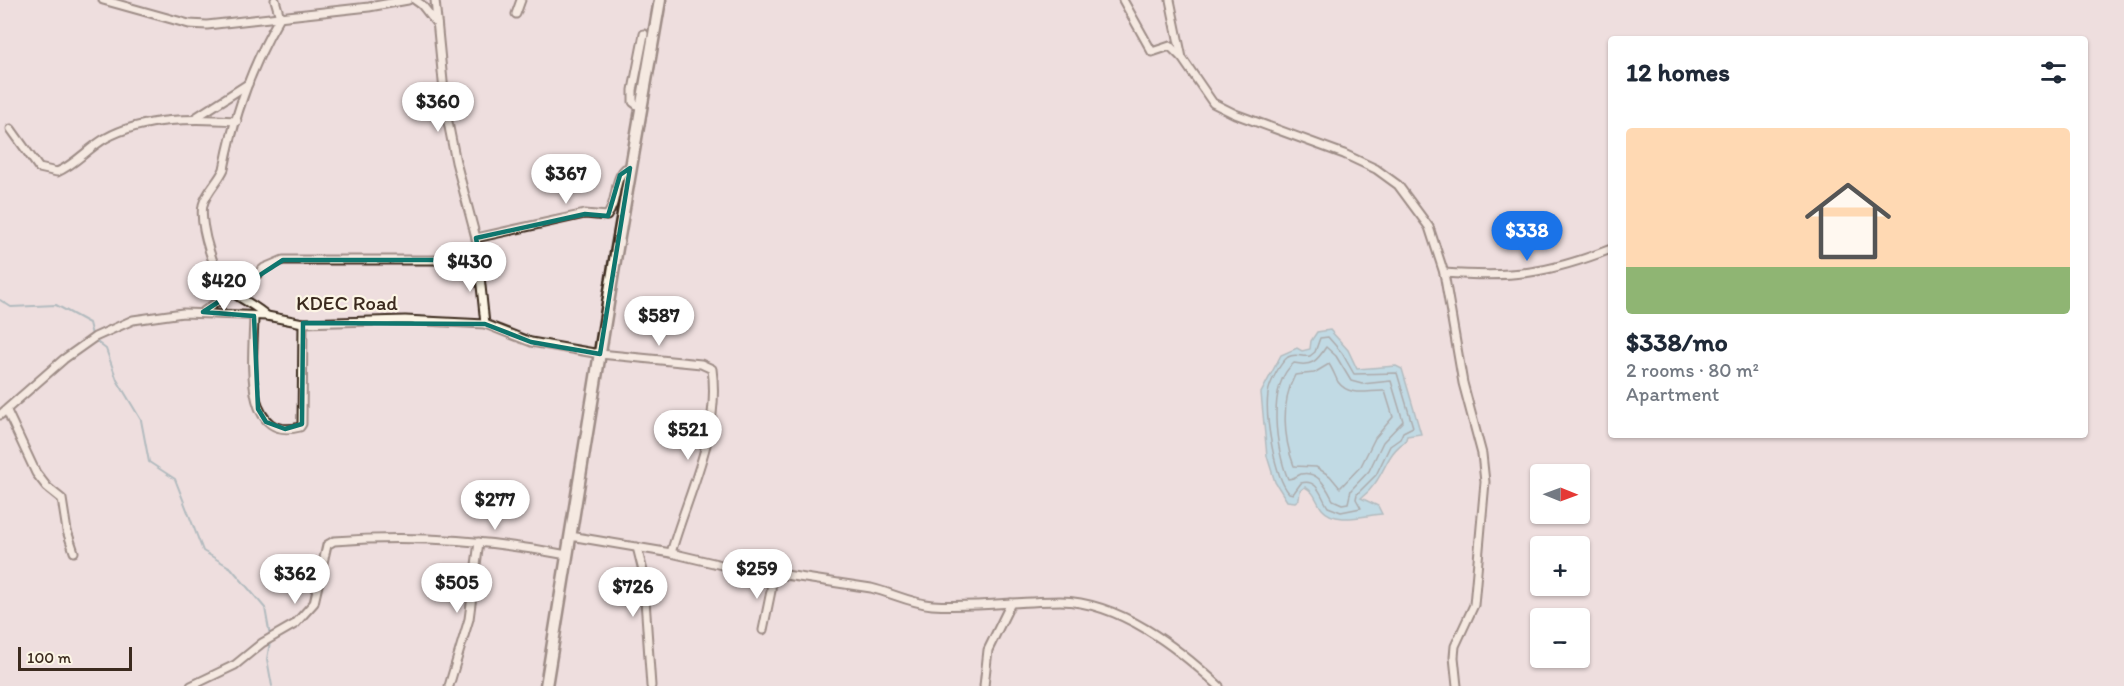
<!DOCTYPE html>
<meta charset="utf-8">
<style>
:root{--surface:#fff;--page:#f2f2f3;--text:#1f2937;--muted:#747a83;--accent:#1a73e8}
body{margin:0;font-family:Itim,sans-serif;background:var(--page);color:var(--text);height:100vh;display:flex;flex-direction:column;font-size:22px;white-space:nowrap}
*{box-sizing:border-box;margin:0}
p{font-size:20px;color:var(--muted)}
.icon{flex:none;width:33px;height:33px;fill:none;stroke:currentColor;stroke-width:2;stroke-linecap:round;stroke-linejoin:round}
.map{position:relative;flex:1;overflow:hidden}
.side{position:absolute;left:1608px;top:36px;width:480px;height:402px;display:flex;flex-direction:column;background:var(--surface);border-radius:6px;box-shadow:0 2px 4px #0004}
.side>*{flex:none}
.needle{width:39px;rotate:91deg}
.tools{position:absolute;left:1530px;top:464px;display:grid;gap:12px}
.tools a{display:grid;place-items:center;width:60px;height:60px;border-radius:6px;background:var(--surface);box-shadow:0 2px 4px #0004;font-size:30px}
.scale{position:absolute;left:18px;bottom:15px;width:114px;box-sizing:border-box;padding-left:6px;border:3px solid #3b2a1e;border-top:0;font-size:16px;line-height:21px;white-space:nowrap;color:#3b2a1e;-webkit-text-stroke:4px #fcf5e5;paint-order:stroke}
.price{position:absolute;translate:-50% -51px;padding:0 14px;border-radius:21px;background:#fff;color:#222;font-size:20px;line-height:39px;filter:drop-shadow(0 2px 3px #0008)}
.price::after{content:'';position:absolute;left:50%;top:36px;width:18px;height:14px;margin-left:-9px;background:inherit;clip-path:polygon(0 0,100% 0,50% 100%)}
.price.on{background:var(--accent);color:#fff}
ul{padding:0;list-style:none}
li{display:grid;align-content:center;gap:12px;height:318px;padding:0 18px}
li span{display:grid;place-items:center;height:186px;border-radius:6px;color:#555}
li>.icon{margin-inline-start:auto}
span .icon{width:108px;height:108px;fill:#fffc;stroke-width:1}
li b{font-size:26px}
h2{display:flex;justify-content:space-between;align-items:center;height:72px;padding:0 18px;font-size:26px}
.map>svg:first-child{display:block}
.water{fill:#8bd5eb;stroke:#6b9199;stroke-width:1.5}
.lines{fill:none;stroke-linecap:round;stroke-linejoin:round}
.shore{stroke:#5b6e70;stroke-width:1.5}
.stream{stroke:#6b9199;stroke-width:2}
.street-casing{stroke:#3b2a1e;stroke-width:11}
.primary-casing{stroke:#3b2a1e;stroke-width:15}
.street{stroke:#fcf5e5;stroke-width:7}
.primary{stroke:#fcf5e5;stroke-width:10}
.marked{fill:none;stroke:#0f766e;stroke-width:4.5;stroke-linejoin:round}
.labels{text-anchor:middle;stroke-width:4.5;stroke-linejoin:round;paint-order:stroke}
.street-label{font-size:21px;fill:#3b2a1e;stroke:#fcf5e5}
</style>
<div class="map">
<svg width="2124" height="686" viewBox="0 0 2124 686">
<rect width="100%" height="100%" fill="#eedede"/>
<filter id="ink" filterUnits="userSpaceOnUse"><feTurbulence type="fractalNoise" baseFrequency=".0167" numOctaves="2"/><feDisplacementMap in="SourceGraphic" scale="12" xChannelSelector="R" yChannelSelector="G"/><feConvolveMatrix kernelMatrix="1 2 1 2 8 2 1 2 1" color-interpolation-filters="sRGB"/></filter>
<g filter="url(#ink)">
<!-- water -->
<path class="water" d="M1330,330l18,20 9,19 39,-3 6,3 19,65 -14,2 -2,6c-21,12 -20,38 -44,56l17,8 4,8c-17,1 -47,11 -60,-5 -7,-9 -6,-16 -17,-22l-5,4 -1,8 -4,3 -8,-1 -12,-19 -8,-26 -6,-63 20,-38 16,-7 5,3 8,-2 1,-8 6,-9z"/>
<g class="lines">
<!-- shore -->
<g class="shore">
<path d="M1328,337l14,16 12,21 43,-1 16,54 -10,5 -3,7 -10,7 -14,29 -19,19 -1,5 5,9 -20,4 -13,-5c-7,-10 -10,-29 -27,-24l-8,11 -4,-1c-15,-17 -24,-77 -21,-99 1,-10 12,-31 20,-37 8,-5 14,1 22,-1l5,-4 5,-14z"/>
<path d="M1326,347l10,9 15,25 11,3 29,-3 12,40 -20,21 -14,29 -18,19 -3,13 -6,1 -9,-4c-6,-11 -14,-30 -32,-26 -5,2 -7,5 -13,5 -12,-29 -22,-93 6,-116 18,4 23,-2 32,-16z"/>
<path d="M1329,364c4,6 6,12 9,18 12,16 31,8 47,9l8,26 -18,21 -14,28 -21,22 -10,-12 -14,-9 -22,-1c-11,-29 -13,-65 1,-91l19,-2z"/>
</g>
<!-- stream -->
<g class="stream">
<path d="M0,300l11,7 45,-2 33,18 4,16 13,10 11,31 24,40 8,42 26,17 28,72 28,17 34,40 5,28"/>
<path d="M270,642l-3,17 5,27"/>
</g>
<!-- street casing -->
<g class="street-casing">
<g id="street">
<path d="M103,0l86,24 18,1 162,-18 39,-7"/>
<path d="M415,0l7,5 15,19"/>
<path d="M435,0l11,112 10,50 20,76 9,86"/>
<path d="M1123,0l29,52 18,-6 11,11"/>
<path d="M1170,0l12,58 31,45 22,11 109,40 32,15 22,16 31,42 15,46 19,110 19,71 3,28 -11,123 -19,41 -1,11 3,29"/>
<path d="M516,14l5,-14"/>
<path d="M641,108l-8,-6v-12l11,-56"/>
<path d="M195,118l53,-34"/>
<path d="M11,129l28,39 18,4c18,-7 31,-24 49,-34 38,-21 89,-20 131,-17"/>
<path d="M476,238l109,-24 22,2c11,-14 6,-35 18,-47l5,-1"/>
<path d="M1444,273c68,5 103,1 167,-24"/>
<path d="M235,294l29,-26 19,-8h197"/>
<path d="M203,312l28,-20"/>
<path d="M254,316c0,34 -14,127 46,111l2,-3 1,-101"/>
<path d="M267,316c-11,-10 -23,-15 -35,-24 -17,-12 -33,-67 -29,-87 3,-13 16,-24 21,-36 10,-53 29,-106 56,-152l-5,-17"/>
<path d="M7,411l29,62 11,14 15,12 5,32 7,21"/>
<path d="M0,415l64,-56 31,-22 38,-17 50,-7 84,3 36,7 102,-3 80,4 46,18 69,12 101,10 11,5c9,63 -24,124 -41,184"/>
<path d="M570,536l101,17 55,13 145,22c21,5 39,15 61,17 43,3 86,-4 128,-4 60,1 117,46 159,85"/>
<path d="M637,547l6,24 8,115"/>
<path d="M763,630l8,-39 1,-18"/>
<path d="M191,686l44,-21 27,-22 33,-19 19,-21 13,-58 7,-4c78,-6 156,-1 233,14"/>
<path d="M449,686l20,-67 10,-77"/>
<path d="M984,686l4,-36 23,-47"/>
</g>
</g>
<!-- primary casing -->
<g class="primary-casing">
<path id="primary" d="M546,686l70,-432 44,-254"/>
</g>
<!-- street -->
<use href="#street" class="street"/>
<!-- primary -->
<use href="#primary" class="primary"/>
</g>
</g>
<!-- marked area -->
<path d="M0 0H2124V686H0ZM630,168l-30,186 -69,-12 -46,-18 -182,-1 -1,101 -17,5 -19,-7 -8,-13 -4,-93 -51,-4 80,-52h197l-4,-22 109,-24 23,2 12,-41z" fill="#eedede" fill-opacity=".55" fill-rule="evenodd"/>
<path class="marked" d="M630,168l-30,186 -69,-12 -46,-18 -182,-1 -1,101 -17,5 -19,-7 -8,-13 -4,-93 -51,-4 80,-52h197l-4,-22 109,-24 23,2 12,-41z"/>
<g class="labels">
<!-- street labels -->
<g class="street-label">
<text x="347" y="310">KDEC Road</text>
</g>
</g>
</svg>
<div class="tools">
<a><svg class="needle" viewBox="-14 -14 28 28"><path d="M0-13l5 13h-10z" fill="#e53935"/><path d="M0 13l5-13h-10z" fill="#747a83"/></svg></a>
<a>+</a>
<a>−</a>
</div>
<div class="scale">100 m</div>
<b class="price" style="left:438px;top:133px">$360</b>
<b class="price" style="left:566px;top:205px">$367</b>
<b class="price on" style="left:1527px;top:262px">$338</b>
<b class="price" style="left:470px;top:293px">$430</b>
<b class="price" style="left:224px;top:312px">$420</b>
<b class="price" style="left:659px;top:347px">$587</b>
<b class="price" style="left:688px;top:461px">$521</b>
<b class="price" style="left:495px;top:531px">$277</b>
<b class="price" style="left:757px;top:600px">$259</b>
<b class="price" style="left:295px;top:605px">$362</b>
<b class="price" style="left:457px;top:614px">$505</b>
<b class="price" style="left:633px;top:618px">$726</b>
<section class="side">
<h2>12 homes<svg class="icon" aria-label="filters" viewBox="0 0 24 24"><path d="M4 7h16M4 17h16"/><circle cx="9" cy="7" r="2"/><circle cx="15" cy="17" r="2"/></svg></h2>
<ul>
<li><span style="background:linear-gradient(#ffd9b3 75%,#8fb573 0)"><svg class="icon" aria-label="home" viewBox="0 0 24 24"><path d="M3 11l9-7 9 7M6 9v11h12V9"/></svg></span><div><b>$338/mo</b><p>2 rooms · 80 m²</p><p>Apartment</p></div></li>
</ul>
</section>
</div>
